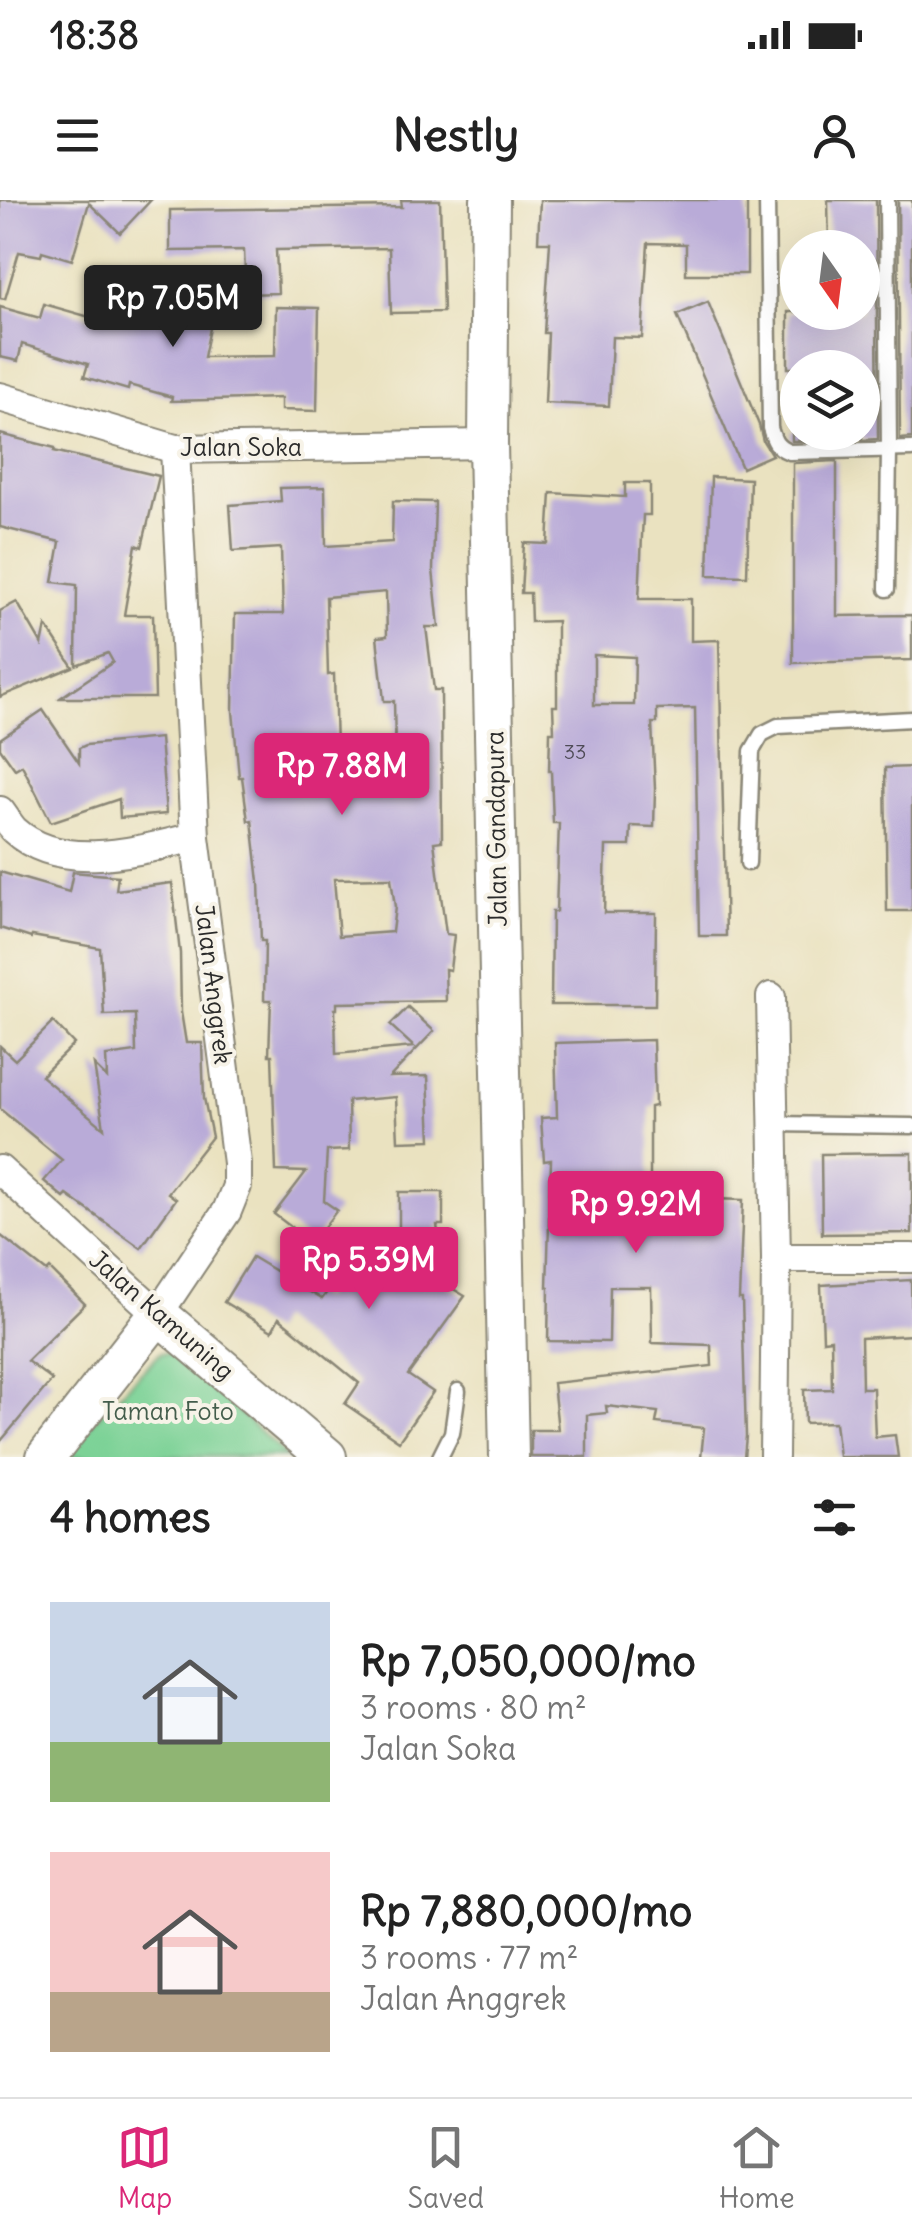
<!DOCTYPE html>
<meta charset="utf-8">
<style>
:root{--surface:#fff;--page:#f2f2f2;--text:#222;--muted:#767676;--line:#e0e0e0;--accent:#db2777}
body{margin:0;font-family:Delius,sans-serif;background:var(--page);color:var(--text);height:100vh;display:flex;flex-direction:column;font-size:38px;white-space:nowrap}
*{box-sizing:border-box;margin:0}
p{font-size:32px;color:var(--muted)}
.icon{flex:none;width:55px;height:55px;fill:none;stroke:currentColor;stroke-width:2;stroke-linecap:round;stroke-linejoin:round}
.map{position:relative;height:1257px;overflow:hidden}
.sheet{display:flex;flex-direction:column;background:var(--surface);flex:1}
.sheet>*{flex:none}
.needle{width:65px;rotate:166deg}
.fabs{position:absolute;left:780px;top:30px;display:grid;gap:20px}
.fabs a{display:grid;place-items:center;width:100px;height:100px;border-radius:50%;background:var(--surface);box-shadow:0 10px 40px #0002;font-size:50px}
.price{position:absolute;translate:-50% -85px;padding:0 22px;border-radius:10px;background:var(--accent);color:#fff;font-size:32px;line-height:65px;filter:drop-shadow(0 2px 5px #0008)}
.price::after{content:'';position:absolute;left:50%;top:60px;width:30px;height:22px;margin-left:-15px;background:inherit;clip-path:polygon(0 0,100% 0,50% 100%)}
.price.on{background:#222;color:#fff}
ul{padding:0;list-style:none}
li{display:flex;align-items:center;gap:30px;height:250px;padding:0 50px}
li span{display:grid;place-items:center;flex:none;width:280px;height:200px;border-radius:0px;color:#555}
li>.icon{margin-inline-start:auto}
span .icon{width:120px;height:120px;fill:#fffc;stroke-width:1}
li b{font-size:42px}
h2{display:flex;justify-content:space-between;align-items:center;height:120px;padding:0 50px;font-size:42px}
.status{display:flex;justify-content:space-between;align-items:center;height:70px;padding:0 50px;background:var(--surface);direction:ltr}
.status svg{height:28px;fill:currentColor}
header{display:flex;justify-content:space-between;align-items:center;height:130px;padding:0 50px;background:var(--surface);font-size:45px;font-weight:800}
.menu{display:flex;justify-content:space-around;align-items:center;height:140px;border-top:2px solid var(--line);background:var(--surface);font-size:28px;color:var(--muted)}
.menu a{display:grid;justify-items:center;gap:5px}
.menu .on{color:var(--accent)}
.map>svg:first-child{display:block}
.green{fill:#7bd296;stroke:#537e60;stroke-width:2.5}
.building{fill:#b9abd8;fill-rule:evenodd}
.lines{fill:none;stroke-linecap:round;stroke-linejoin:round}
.lane-casing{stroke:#8a8676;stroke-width:19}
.street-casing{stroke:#8a8676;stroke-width:32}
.secondary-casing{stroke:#8a8676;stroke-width:42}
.lane{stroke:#fff;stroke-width:14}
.street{stroke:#fff;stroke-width:28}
.secondary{stroke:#fff;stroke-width:38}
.labels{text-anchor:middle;stroke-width:8;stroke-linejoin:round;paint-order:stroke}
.number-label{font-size:20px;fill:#4e4b56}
.street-label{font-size:25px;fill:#2b2b2b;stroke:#f7f3e8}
.park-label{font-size:25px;fill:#435d4b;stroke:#f7f3e8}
</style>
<div class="status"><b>18:38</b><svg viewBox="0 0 49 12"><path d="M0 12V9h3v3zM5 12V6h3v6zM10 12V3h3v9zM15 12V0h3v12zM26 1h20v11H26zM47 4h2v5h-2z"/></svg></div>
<header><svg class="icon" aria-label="menu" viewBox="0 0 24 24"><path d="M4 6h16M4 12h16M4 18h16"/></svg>Nestly<svg class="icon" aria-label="person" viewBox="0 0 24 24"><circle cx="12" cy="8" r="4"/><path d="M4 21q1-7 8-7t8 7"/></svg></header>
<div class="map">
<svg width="912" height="1257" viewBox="0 0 912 1257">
<rect width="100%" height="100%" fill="#f7f3e8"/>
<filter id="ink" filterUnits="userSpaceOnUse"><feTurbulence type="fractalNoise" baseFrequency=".01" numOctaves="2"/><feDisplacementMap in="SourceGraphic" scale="20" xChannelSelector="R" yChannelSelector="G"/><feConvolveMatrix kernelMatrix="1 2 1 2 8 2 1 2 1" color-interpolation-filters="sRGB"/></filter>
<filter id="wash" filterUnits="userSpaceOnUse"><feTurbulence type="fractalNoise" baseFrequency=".0048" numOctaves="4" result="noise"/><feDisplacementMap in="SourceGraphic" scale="40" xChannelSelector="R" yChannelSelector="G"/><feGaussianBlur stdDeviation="2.25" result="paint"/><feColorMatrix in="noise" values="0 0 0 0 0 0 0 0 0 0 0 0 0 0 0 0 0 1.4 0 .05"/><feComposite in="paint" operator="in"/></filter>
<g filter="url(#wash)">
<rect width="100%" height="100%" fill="#eae2c0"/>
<!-- green -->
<path class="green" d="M160,1153h14l114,104h-230z"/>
<g id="blocks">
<!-- building -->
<g class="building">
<path d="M0,0h151l-31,33 -31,-30 -17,57 -30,-9 -1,5 -22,-4 -14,47 -5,-1z"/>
<path d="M401,0h39l3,112 -52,1 -2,-65 -113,2 2,43 -32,1 -2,-44 -74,1v-41l232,-3z"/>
<path d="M540,0h207v74h-61v-30l-38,-1 -6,95 -30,-1 -3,69 -64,-3 3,-70h-4l6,-91h-12z"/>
<path d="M828,0h48l2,239 -16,1v-72h-74v-56h74v-64h-33z"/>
<path d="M898,0h14v238l-12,1z"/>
<path d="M110,86l49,16 2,-6 53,13 -10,48 71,-1 1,-49 43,1 -2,103 -36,-1v-12l-110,3 1,-4 -43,-12 -1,5 -44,-13 4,-13 -66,-20 -4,17 -18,-4v-50l40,11 4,-14 56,16z"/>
<path d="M708,102l51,123 4,16 9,14 -30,13 -65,-153z"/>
<path d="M792,232h45v8l-45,1z"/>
<path d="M0,234l55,14 -1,3 105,25 -17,71 -6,-2 -12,70h29l2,83h-95l53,-36 -5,-9 -32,12 1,-80 -24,-3 7,-40 -60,-15z"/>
<path d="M837,261v155l75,-1v45l-119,3v-200z"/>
<path d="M711,277l39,2 -3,97 -39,-1z"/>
<path d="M625,283h25v32h-7l-4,84h52v42l28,-1 7,296h-27l-4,-228 -38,1v14h-5l3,66 -1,38 -23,-1 -1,20h-24l-2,67h52l-1,92h-104l1,-93h4l3,-89h-6l-2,-52h-2l1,-39h4l-1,-26h4v-85l-26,1 -1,-29h-9l3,-50 24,1 3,-51 74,4zM594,455l41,2 -1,48h-40z"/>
<path d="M325,287l1,59 66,-4 1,-41 42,1 -2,68 6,57h-13l8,63h7l1,151 -8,1 12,92 8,1 -4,35 -5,-1 1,32 -109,2v6h-2l1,45 78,-7 -24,-22 18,-18 26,24 -44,46 38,-1 3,64 -33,1 -2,-44 -48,4 1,49 -22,1 -3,50 13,9 -25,33 -38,-29 32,-42 -30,-1 -4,-116h-3l2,-55h-7l1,-59h-4l-2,-59 -7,-62 -4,1 -6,-44h-3l-6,-66 2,-97h48l-2,-66 -48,3 -3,-46 51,-4 -1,-13zM386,392l1,44 -10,1 7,64h10l1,47 -59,1 -2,-75 -6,1 -2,-78zM391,678l4,29 -3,25 -53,4 -5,-57z"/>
<path d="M17,402l25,43 4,-19 27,41 -73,30v-86z"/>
<path d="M43,510l36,53v-15l7,-3 74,-7 6,76 -46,4 -1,-19 -68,23 -29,-57 -7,4 -15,-21v-9z"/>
<path d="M912,567v144h-25l-2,-143z"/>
<path d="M0,672l69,20 4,-20 45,4 -2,14 56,-7 8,70 1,59 5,31h16l2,55 8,39 -44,56 8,6 -35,49 -74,-53 -3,3 -20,-17 18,-21 -62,-51v-63l15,14 38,-38 21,22 -33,32 63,52 -10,-63 13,13 -1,-22 30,-4 -1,-38 -31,1 -4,-67 -68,-12 -1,2 -31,-10z"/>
<path d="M653,840l2,66 -5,1v87h64v5l29,1 -4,99h3l4,137 -2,21h-43l3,-29 -48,-5 2,-11 -52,-6 1,7 -20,2v42h-56v-27h27l-5,-47 159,-17 -1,-21 -59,-2 -1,-56h-41l-1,55 -61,-1 1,-53 -2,-1 4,-127 -7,1 -3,-43 16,-1 -2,-74z"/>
<path d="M912,953v80l-90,1 -1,-80z"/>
<path d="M399,992h44v33h-6l8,59 20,12 -57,79 25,17 -34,49 -54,-37 14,-21 -80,-65 -7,13 -48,-29 28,-45 70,42 28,-40 4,-24 45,8z"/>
<path d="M0,1035l47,37 3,-3 35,35 -58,57 25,19 -52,62z"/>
<path d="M911,1080l1,55 -51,3 1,50h11l2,49 20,-2 3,22h-59l-4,-35 -30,1 -1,-33 28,-1 -1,-50 -8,1 -2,-55z"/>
</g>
</g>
</g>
<g filter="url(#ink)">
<use href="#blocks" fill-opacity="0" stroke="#8a8676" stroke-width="2.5"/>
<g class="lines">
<!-- lane casing -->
<g class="lane-casing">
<g id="lane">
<path d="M767,0l3,228c4,13 6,19 19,24l123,-3"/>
<path d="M887,389l2,-138 -2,-251"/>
<path d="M748,663l4,-112 10,-17 16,-8 134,-7"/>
<path d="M774,924l138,2"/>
<path d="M440,1257l12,-24 6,-42"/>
</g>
</g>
<!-- street casing -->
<g class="street-casing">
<g id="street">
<path d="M0,197l175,52 313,-5"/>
<path d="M0,611c5,6 9,14 14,19 48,44 126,20 181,7"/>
<path d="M771,797l5,261 -2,199"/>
<path d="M0,970l158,144 69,-103 10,-25v-23l-42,-326 -20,-388"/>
<path d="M776,1058h136"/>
</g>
</g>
<!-- secondary casing -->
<g class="secondary-casing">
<g id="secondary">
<path d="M490,0l-2,244 21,1013"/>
<path d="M46,1257l112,-143 169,143"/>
</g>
</g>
<!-- lane -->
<use href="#lane" class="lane"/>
<!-- street -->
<use href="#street" class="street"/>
<!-- secondary -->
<use href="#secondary" class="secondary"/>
</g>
</g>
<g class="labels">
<!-- number labels -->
<g class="number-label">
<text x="575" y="559">33</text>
</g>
<!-- street labels -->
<g class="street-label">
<text x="241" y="256">Jalan Soka</text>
<text transform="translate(496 629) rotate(-91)" y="9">Jalan Gandapura</text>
<text transform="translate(214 784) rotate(83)" y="9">Jalan Anggrek</text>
<text transform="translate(162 1115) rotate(41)" y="9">Jalan Kamuning</text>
</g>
<!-- park labels -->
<g class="park-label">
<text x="168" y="1220">Taman Foto</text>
</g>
</g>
</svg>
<div class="fabs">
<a><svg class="needle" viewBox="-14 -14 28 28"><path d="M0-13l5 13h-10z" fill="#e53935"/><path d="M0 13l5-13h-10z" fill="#767676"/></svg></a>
<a><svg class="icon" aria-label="layers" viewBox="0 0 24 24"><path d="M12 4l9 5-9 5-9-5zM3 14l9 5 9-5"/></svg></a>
</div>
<b class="price on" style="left:173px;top:150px">Rp 7.05M</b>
<b class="price" style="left:342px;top:618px">Rp 7.88M</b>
<b class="price" style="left:636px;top:1056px">Rp 9.92M</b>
<b class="price" style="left:369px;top:1112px">Rp 5.39M</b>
</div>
<section class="sheet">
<h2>4 homes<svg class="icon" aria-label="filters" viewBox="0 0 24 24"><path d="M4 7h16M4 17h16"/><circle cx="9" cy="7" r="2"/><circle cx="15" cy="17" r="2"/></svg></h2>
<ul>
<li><span style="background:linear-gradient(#c9d6e8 70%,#8fb573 0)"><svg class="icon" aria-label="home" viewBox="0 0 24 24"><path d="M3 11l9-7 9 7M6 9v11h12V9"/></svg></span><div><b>Rp 7,050,000/mo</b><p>3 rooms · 80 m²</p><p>Jalan Soka</p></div></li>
<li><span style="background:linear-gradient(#f6c9c9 70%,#b9a48a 0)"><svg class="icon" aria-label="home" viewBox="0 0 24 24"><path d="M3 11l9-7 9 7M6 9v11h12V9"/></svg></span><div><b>Rp 7,880,000/mo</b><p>3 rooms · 77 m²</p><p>Jalan Anggrek</p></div></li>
</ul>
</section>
<nav class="menu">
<a class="on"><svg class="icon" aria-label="map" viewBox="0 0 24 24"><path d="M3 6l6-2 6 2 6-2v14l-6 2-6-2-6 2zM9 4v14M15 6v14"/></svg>Map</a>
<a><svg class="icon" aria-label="saved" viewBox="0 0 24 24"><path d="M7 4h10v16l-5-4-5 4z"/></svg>Saved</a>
<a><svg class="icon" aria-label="home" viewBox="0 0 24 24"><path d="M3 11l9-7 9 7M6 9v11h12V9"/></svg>Home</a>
</nav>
